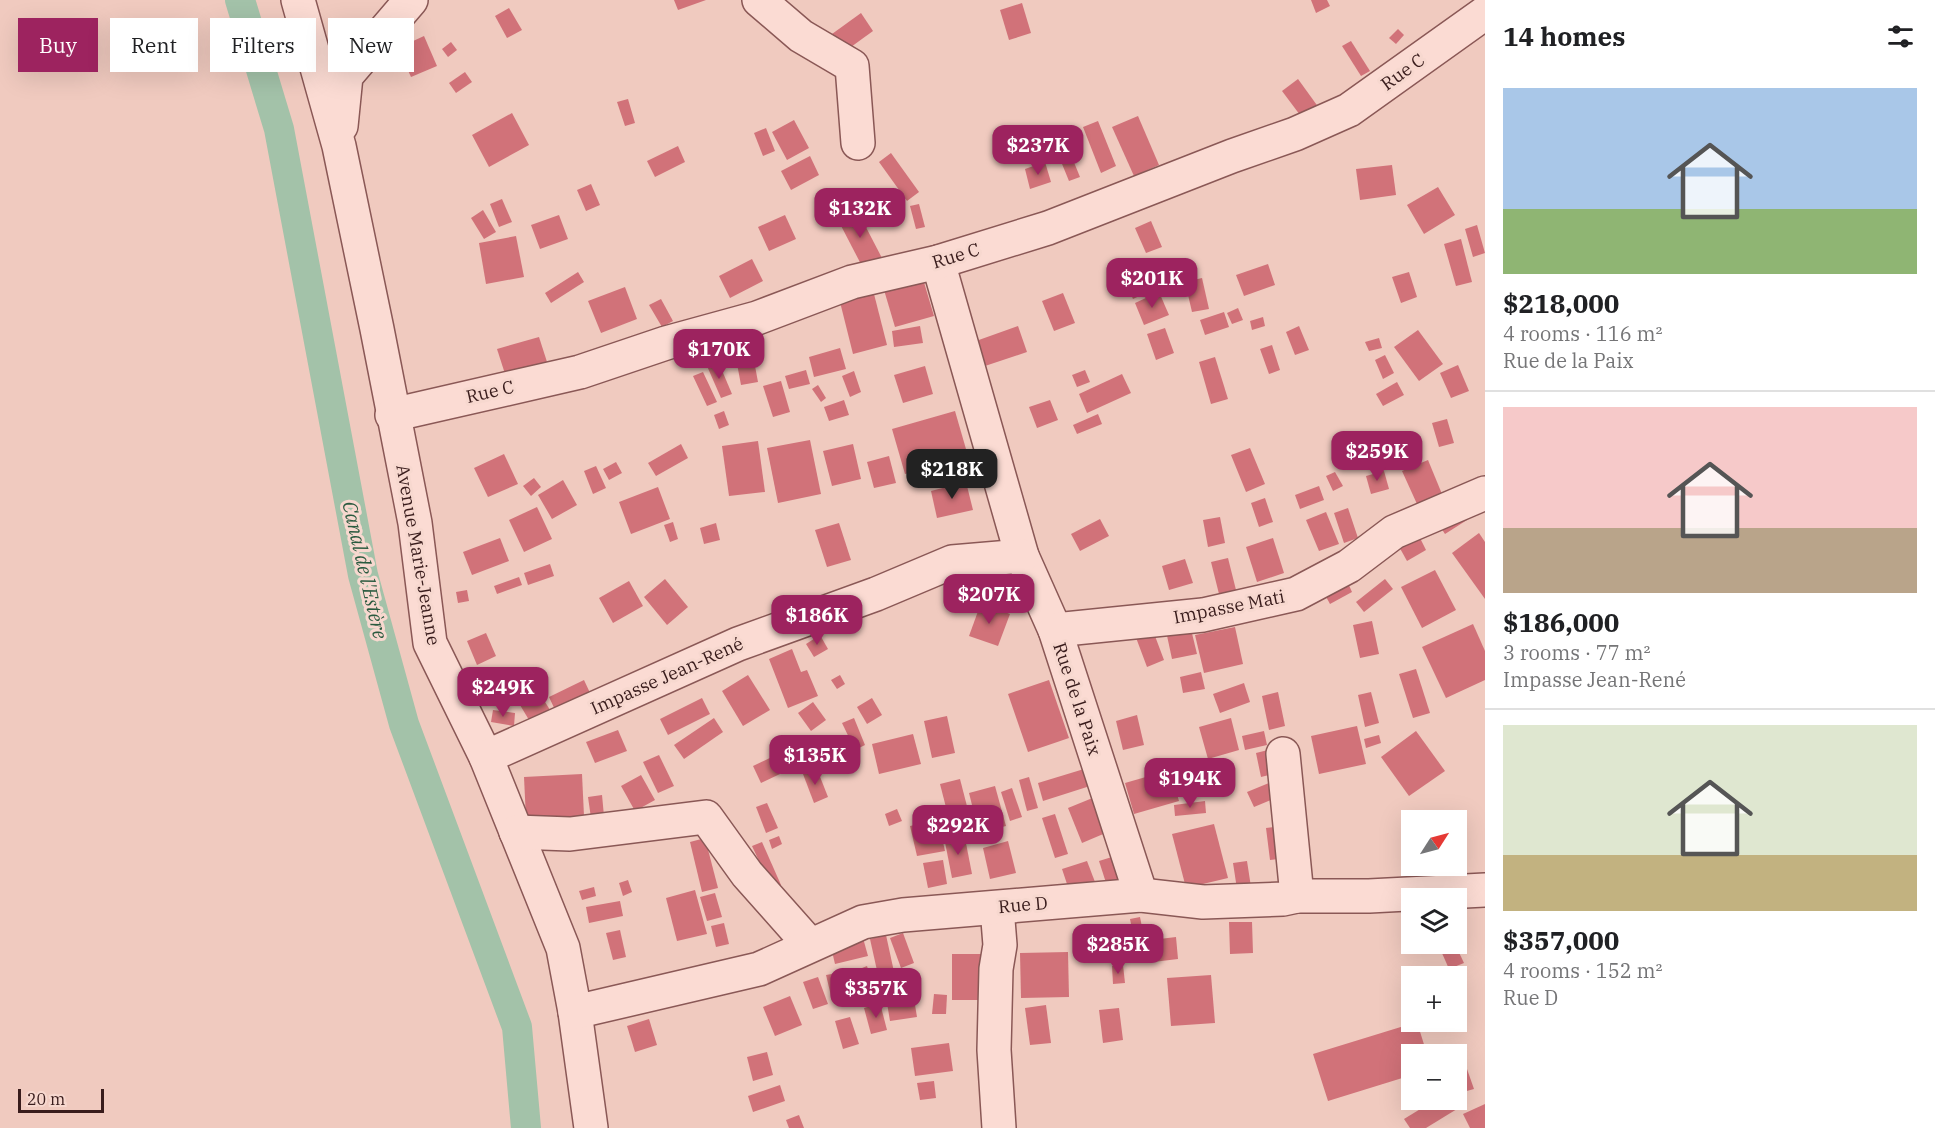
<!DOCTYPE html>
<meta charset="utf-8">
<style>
:root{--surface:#fff;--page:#f6f6f6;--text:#202124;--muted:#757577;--line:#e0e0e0;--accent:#9d235f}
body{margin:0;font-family:"IBM Plex Serif",serif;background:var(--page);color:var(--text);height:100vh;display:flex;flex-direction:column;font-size:22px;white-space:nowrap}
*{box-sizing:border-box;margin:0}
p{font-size:20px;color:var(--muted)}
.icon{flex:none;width:33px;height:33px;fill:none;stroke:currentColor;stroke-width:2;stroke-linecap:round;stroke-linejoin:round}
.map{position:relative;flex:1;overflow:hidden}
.side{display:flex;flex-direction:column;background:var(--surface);width:450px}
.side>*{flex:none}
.banner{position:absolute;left:18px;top:18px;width:570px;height:54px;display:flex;gap:12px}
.needle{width:39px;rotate:54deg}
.tools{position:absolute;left:1401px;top:810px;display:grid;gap:12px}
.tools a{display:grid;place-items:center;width:66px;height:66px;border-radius:0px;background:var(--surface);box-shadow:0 6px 24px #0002;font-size:30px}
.scale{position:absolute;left:18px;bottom:15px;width:86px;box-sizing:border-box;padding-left:6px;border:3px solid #391c1c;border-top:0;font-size:16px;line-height:21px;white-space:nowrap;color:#391c1c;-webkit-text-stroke:4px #f7d8cf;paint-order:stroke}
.price{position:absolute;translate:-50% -51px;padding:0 14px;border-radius:12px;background:var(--accent);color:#fff;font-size:20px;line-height:39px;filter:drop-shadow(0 2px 3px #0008)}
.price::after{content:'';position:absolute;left:50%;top:36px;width:18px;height:14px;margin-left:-9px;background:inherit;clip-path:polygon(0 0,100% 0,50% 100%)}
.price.selected{background:#222;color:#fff}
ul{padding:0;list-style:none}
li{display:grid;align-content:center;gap:12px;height:318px;padding:0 18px}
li+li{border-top:2px solid var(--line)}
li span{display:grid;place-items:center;height:186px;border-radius:0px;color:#555}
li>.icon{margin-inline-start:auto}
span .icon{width:108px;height:108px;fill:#fffc;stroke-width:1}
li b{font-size:26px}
h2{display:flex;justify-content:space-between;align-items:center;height:72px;padding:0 18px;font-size:26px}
.pill{padding:0 21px;border-radius:0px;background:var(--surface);box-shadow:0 6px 24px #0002;font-size:21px;line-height:54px}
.pill.selected{background:var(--accent);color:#fff}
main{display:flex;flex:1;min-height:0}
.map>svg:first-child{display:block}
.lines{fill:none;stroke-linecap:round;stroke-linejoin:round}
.canal{stroke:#a3c2a9;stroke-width:30}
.building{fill:#d17279}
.street-casing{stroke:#8a5856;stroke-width:36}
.street{stroke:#fbdbd3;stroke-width:33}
.labels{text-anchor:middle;stroke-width:6;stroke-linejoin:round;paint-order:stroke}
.street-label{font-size:18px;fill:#391c1c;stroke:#f7d8cf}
.water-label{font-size:20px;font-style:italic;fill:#2a5a3f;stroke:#f7d8cf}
</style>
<main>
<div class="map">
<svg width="1485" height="1128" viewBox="0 0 1485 1128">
<rect width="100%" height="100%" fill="#f0cabf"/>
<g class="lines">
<!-- canal -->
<path class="canal" d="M240,0l39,129 84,446 41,149 113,303 9,101"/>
</g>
<!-- building -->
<g class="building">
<path d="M674,0h32l-28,10z"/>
<path d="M1311,0h16l3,6 -14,7z"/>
<path d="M1022,3l9,30 -22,7 -9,-30z"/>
<path d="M509,8l13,22 -15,8 -12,-22z"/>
<path d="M861,13l12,18 -29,21 -12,-18z"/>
<path d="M1398,29l6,6 -8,9 -7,-6z"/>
<path d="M424,36l13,30 -26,11 -13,-29z"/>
<path d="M1351,41l19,30 -9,5 -19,-30z"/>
<path d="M451,42l6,8 -9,7 -6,-8z"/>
<path d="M465,72l7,10 -16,11 -7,-10z"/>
<path d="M1298,79l21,29 -16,11 -21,-28z"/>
<path d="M628,99l7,24 -10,3 -8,-24z"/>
<path d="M512,113l17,32 -40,22 -17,-32z"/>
<path d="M1138,116l21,49 -25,11 -22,-49z"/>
<path d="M794,120l15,28 -22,12 -15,-28z"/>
<path d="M1098,121l18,45 -15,7 -18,-46z"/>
<path d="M766,128l9,23 -12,5 -9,-23z"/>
<path d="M678,146l7,16 -30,15 -8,-16z"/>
<path d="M891,153l28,39 -12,9 -28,-39z"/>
<path d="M1071,155l9,22 -11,4 -9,-22z"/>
<path d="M810,156l9,19 -28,15 -10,-19z"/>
<path d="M1045,162l6,20 -21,7 -5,-20z"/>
<path d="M1392,165l4,30 -36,5 -4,-31z"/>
<path d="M591,184l9,21 -14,6 -9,-21z"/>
<path d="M1438,187l17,28 -31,19 -17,-29z"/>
<path d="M888,190l8,23 -23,8 -9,-23z"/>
<path d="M502,199l10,23 -13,5 -9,-23z"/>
<path d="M919,204l6,23 -9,2 -6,-23z"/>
<path d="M856,208l27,52 -19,10 -27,-52z"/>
<path d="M483,210l13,22 -12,7 -13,-21z"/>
<path d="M559,215l9,24 -28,10 -9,-24z"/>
<path d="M785,215l11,24 -27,12 -11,-24z"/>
<path d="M1151,221l11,26 -16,6 -11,-25z"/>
<path d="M1477,225l8,28 -12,4 -8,-28z"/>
<path d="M516,236l8,41 -38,7 -7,-41z"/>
<path d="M1461,239l11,43 -16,4 -12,-42z"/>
<path d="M752,259l11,22 -33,17 -11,-22z"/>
<path d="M1268,264l7,21 -31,11 -8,-21z"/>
<path d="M578,272l6,10 -33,21 -6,-10z"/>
<path d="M1409,272l8,25 -16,6 -9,-26z"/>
<path d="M1146,273l8,16 -21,10 -7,-17z"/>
<path d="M1202,278l7,31 -17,3 -7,-30z"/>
<path d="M923,279l11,37 -39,11 -11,-37z"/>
<path d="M625,287l12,32 -36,14 -13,-32z"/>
<path d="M1159,292l10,23 -25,10 -9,-22z"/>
<path d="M1063,293l12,30 -21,8 -12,-30z"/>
<path d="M874,294l13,51 -34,9 -13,-52z"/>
<path d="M661,299l12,22 -11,6 -13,-22z"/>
<path d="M1238,308l5,12 -11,4 -5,-11z"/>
<path d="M1224,312l5,15 -24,8 -5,-15z"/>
<path d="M1263,317l2,9 -13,4 -2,-9z"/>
<path d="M920,326l3,17 -29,4 -2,-16z"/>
<path d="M1018,326l9,26 -42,14 -9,-25z"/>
<path d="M1299,326l10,24 -14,5 -9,-23z"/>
<path d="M1165,328l9,25 -18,7 -9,-26z"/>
<path d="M1418,330l25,34 -24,17 -25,-34z"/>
<path d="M539,337l9,28 -42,12 -9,-28z"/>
<path d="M1379,338l3,10 -13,3 -4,-9z"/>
<path d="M1272,345l8,25 -11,4 -9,-25z"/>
<path d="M840,348l6,21 -32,8 -5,-20z"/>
<path d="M752,350l6,32 -17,3 -6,-32z"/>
<path d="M1385,355l9,18 -11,6 -8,-19z"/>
<path d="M1215,357l13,42 -17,5 -12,-42z"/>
<path d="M718,361l14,33 -11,4 -14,-32z"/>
<path d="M1458,365l11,26 -18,7 -11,-25z"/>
<path d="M925,366l8,28 -30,9 -9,-28z"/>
<path d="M806,370l4,14 -21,5 -4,-13z"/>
<path d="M1085,370l5,12 -13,5 -5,-12z"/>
<path d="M854,371l7,21 -11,5 -8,-21z"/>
<path d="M703,372l14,30 -10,4 -14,-30z"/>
<path d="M1122,374l9,19 -44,20 -8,-19z"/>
<path d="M781,381l9,31 -17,5 -10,-31z"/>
<path d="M1397,382l7,13 -21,11 -7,-12z"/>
<path d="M818,385l8,13 -5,4 -9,-13z"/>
<path d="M844,400l5,15 -20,6 -5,-14z"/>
<path d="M1050,400l8,20 -21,8 -8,-21z"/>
<path d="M724,411l5,14 -10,4 -5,-14z"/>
<path d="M955,411l13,45 -63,18 -13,-45z"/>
<path d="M1098,414l4,10 -25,10 -4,-9z"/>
<path d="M1447,419l7,24 -15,4 -7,-24z"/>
<path d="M1396,435l6,23 -11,3 -7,-23z"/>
<path d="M810,440l11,54 -43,9 -11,-55z"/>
<path d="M758,441l7,51 -36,4 -7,-50z"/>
<path d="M681,444l7,14 -32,18 -8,-13z"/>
<path d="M853,444l8,35 -29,7 -9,-35z"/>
<path d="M1250,448l15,36 -19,8 -15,-37z"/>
<path d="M504,454l14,30 -30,13 -14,-29z"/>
<path d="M889,456l7,27 -22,5 -7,-26z"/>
<path d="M1428,460l14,34 -25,10 -15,-33z"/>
<path d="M616,462l6,11 -13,7 -6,-11z"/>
<path d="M596,466l10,22 -13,6 -9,-23z"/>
<path d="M1384,471l5,18 -18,5 -5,-18z"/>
<path d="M1335,472l8,14 -10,5 -7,-15z"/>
<path d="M534,478l7,9 -10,9 -8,-10z"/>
<path d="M563,480l14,25 -25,14 -14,-24z"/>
<path d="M966,482l7,28 -36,8 -6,-27z"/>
<path d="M1319,486l5,14 -24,9 -5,-14z"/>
<path d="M658,487l12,32 -39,15 -12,-32z"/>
<path d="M1265,498l8,24 -14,5 -8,-24z"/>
<path d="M537,507l15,32 -28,13 -15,-32z"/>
<path d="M1348,508l10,30 -14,5 -10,-30z"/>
<path d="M1326,512l13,32 -20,7 -13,-31z"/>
<path d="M1464,514l3,6 -22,14 -4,-6z"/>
<path d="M1220,517l5,26 -17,4 -5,-27z"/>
<path d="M1100,519l9,17 -29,15 -9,-17z"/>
<path d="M673,522l5,17 -8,3 -6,-17z"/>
<path d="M716,523l4,17 -16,4 -4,-16z"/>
<path d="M839,523l12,37 -24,7 -12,-37z"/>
<path d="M1417,532l9,18 -19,11 -10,-18z"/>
<path d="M1479,533l6,9v57l-33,-46z"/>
<path d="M500,538l9,23 -37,14 -9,-23z"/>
<path d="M1273,538l11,35 -27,9 -11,-35z"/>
<path d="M1228,558l9,36 -17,4 -9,-36z"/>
<path d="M1185,559l8,24 -24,7 -7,-24z"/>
<path d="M550,564l4,12 -26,9 -4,-12z"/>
<path d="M1435,570l21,40 -34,18 -21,-41z"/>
<path d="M519,577l3,8 -25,9 -3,-8z"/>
<path d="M665,579l23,28 -21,18 -23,-28z"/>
<path d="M1385,579l8,10 -29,23 -8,-10z"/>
<path d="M629,581l14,25 -30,17 -14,-25z"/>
<path d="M1347,581l5,11 -22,12 -6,-11z"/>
<path d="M467,590l2,11 -11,2 -2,-11z"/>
<path d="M981,603l29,11 -12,32 -29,-10z"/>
<path d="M1372,621l7,33 -19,4 -7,-33z"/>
<path d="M1473,624l12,27v29l-39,18 -24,-51z"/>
<path d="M1190,625l7,29 -25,5 -6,-28z"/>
<path d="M1235,627l8,37 -39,9 -9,-38z"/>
<path d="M1152,628l12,32 -17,7 -12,-32z"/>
<path d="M486,633l10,23 -19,9 -10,-24z"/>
<path d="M820,635l8,14 -14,8 -8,-13z"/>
<path d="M792,649l9,23 6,-2 11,26 -30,12 -19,-49z"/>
<path d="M1416,669l14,44 -17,5 -14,-44z"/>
<path d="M1201,672l4,17 -22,4 -3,-16z"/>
<path d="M748,675l22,35 -27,16 -21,-35z"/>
<path d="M840,675l5,9 -8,5 -6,-9z"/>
<path d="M584,680l7,15 -35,17 -7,-15z"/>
<path d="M1049,680l20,58 -41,14 -20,-58z"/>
<path d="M1244,683l6,19 -30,11 -7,-19z"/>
<path d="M1278,692l7,34 -16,4 -7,-34z"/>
<path d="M1371,692l8,31 -14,4 -7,-32z"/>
<path d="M540,694l12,19 -20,12 -12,-20z"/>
<path d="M702,698l8,16 -42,21 -8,-16z"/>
<path d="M872,698l10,17 -15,9 -10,-17z"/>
<path d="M813,702l13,18 -15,11 -13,-18z"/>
<path d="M493,710l22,3 -1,13 -23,-4z"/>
<path d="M1137,715l7,30 -21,5 -7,-29z"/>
<path d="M947,716l8,37 -23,5 -8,-37z"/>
<path d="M714,718l9,14 -39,27 -10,-14z"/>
<path d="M854,718l11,27 -10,5 -13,-27z"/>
<path d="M1231,718l8,32 -31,9 -9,-32z"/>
<path d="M1357,726l9,38 -47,10 -8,-38z"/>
<path d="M618,730l9,21 -32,12 -9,-21z"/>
<path d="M1264,731l3,14 -22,5 -3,-14z"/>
<path d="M1416,731l29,40 -36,25 -28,-39z"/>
<path d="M913,734l8,30 -42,10 -7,-30z"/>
<path d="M1379,735l2,8 -15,5 -2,-9z"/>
<path d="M1272,749l5,24 -16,4 -5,-24z"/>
<path d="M659,755l15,31 -16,7 -15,-31z"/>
<path d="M772,757l8,17 -19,9 -8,-17z"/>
<path d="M817,769l11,28 -14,6 -11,-29z"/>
<path d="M1084,769l6,17 -47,15 -5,-18z"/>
<path d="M1170,770l9,31 -45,13 -9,-31z"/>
<path d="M582,774l2,42 -58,3 -2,-42z"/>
<path d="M641,775l14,25 -20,11 -14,-25z"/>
<path d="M1029,777l9,31 -11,3 -8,-31z"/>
<path d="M960,779l9,35 -20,5 -9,-35z"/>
<path d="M1276,780l7,15 -29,12 -7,-15z"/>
<path d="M995,786l11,40 -27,7 -10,-40z"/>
<path d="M1012,788l10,29 -12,4 -9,-29z"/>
<path d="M602,795l2,21 -13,2 -3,-21z"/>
<path d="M1095,797l13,35 -26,11 -14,-35z"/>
<path d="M1205,801l1,12 -31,3 -1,-11z"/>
<path d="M767,803l11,25 -12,5 -10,-26z"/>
<path d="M897,809l5,12 -13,5 -4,-12z"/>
<path d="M1055,814l13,40 -13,4 -13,-40z"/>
<path d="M938,820l7,31 -28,5 -7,-30z"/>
<path d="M1214,824l14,54 -42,10 -14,-54z"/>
<path d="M1282,826l5,32 -17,2 -4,-32z"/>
<path d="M964,833l8,41 -20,4 -8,-41z"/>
<path d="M779,836l3,8 -10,5 -3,-9z"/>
<path d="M705,838l13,50 -16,4 -12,-50z"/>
<path d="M1008,841l8,32 -26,6 -7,-31z"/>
<path d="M762,842l19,43 -9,4 -20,-43z"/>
<path d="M1457,854l4,13 -39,12 -4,-13h38z"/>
<path d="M1115,856l9,27 -16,6 -9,-28z"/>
<path d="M943,860l4,24 -19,4 -5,-25z"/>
<path d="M1087,861l8,21 -26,8 -7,-21z"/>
<path d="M1247,861l4,26 -14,2 -4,-26z"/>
<path d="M628,880l4,12 -9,4 -4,-13z"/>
<path d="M594,887l2,9 -14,4 -3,-9z"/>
<path d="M695,890l12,44 -30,7 -11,-43z"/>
<path d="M715,893l7,24 -15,4 -7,-24z"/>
<path d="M620,901l3,15 -34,7 -3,-16z"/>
<path d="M1140,917l2,10 -10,2 -2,-10z"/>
<path d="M1229,922h23l1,31 -23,1z"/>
<path d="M724,923l5,21 -13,3 -5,-21z"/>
<path d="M620,930l6,27 -13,3 -7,-27z"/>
<path d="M903,933l11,30 -13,5 -11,-30z"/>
<path d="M886,935l10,46 -16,3 -10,-45z"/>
<path d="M1176,937l2,22 -33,4 -2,-22z"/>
<path d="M863,938l5,18 -33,8 -4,-17z"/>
<path d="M1438,944h17l9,19 -15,6z"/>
<path d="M1068,952l1,45 -48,1 -1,-45z"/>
<path d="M952,954h36l1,46h-37z"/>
<path d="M1123,965l2,18 -12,1 -1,-18z"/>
<path d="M867,966l9,28 -15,5 -9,-27z"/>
<path d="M848,971l5,25 -21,4 -6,-25z"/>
<path d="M1211,975l4,48 -44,3 -4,-48z"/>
<path d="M818,977l10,27 -15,5 -10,-27z"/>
<path d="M913,993l4,24 -27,4 -4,-24z"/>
<path d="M934,994l13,1 -1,19h-14z"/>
<path d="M790,996l12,29 -27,11 -12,-29z"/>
<path d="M880,1003l7,27 -16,4 -7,-26z"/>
<path d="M1046,1005l5,38 -21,2 -5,-37z"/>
<path d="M1119,1008l4,32 -20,3 -4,-33z"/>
<path d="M850,1017l9,27 -16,5 -8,-28z"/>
<path d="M649,1019l8,26 -22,7 -8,-26z"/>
<path d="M1417,1022l10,32h-15v21l-84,26 -15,-47z"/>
<path d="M949,1043l4,28 -38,5 -4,-28z"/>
<path d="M767,1052l6,23 -20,6 -6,-24z"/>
<path d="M1467,1069l7,20 -18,5v-21z"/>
<path d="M934,1081l2,17 -16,2 -3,-17z"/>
<path d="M780,1085l5,16 -32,11 -5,-16z"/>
<path d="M1435,1100h16l6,9 -31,19h-16l-6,-9z"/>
<path d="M1485,1104v24h-15l-7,-14z"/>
<path d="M799,1115l5,13h-15l-3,-8z"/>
</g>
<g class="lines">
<!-- street casing -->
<g class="street-casing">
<g id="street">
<path d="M298,0l41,146 38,183 38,194 15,120 56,114 77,191 12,64 16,116"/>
<path d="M759,0l42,36 51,30 6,77"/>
<path d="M341,126l5,-50 65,-76"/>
<path d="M938,262l84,294 33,74 86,265"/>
<path d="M392,415l188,-43 86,-29 91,-25 95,-36 86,-20 110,-34 184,-72 63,-22 54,-24 136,-97"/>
<path d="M1055,630l148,-15 93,-21 53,-28 45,-34 91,-39"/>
<path d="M1283,754l14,142"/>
<path d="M486,757l252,-113 138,-50 76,-32 70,-6"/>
<path d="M516,832l54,2 136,-17 41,57 63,71"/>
<path d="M997,908l3,37 -4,24 -2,81 5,78"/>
<path d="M575,1012l184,-43 104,-47 40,-7 238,-20 62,7 80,-3 14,-3h72l116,-6"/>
</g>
</g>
<!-- street -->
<use href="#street" class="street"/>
</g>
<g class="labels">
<!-- street labels -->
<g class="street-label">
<text transform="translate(1403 72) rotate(-36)" y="6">Rue C</text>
<text transform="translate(956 256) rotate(-17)" y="6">Rue C</text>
<text transform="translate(490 392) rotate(-13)" y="6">Rue C</text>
<text transform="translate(418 555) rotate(80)" y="6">Avenue Marie-Jeanne</text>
<text transform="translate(1229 607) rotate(-11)" y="6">Impasse Mati</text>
<text transform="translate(667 676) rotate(-24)" y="6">Impasse Jean-René</text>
<text transform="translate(1077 699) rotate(72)" y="6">Rue de la Paix</text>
<text transform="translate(1023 905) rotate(-5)" y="6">Rue D</text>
</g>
<!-- water labels -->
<g class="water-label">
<text transform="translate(365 570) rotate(77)" y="7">Canal de l'Estère</text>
</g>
</g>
</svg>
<div class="tools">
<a><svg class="needle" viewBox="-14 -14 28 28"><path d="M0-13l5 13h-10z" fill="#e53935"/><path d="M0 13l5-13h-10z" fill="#757577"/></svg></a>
<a><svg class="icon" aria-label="layers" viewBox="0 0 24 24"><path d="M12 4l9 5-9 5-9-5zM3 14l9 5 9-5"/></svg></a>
<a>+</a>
<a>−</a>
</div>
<div class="scale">20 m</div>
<b class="price" style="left:1038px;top:176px">$237K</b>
<b class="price" style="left:860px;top:239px">$132K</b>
<b class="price" style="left:1152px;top:309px">$201K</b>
<b class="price" style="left:719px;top:380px">$170K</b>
<b class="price" style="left:1377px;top:482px">$259K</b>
<b class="price selected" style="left:952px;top:500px">$218K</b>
<b class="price" style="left:989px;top:625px">$207K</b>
<b class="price" style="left:817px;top:646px">$186K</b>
<b class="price" style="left:503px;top:718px">$249K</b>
<b class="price" style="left:815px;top:786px">$135K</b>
<b class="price" style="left:1190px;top:809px">$194K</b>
<b class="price" style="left:958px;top:856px">$292K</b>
<b class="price" style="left:1118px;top:975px">$285K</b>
<b class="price" style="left:876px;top:1019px">$357K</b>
<div class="banner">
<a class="pill selected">Buy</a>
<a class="pill">Rent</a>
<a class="pill">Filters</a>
<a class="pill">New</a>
</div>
</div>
<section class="side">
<h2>14 homes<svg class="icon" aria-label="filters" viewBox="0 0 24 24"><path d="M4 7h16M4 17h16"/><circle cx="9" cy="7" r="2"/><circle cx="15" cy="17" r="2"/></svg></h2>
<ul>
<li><span style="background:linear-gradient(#a9c7e8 65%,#8fb573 0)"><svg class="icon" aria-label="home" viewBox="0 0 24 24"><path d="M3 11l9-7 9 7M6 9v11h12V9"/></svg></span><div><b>$218,000</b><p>4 rooms · 116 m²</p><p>Rue de la Paix</p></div></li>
<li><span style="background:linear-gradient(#f6c9c9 65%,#b9a48a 0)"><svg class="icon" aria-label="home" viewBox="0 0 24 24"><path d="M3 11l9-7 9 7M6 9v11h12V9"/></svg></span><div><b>$186,000</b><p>3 rooms · 77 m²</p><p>Impasse Jean-René</p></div></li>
<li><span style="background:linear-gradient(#dfe7d0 70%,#c2b280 0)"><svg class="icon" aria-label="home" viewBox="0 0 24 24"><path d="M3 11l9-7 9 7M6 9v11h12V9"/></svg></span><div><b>$357,000</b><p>4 rooms · 152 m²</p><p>Rue D</p></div></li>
</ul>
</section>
</main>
